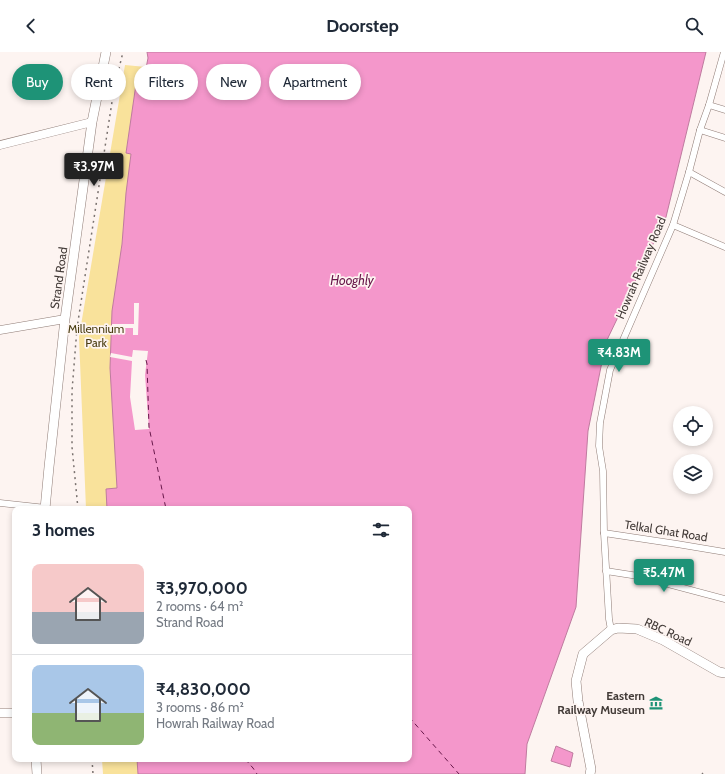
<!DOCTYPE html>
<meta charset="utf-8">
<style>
:root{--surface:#fff;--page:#f2f2f3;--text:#1f2937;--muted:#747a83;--line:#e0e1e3;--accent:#1e9377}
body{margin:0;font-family:Cabin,sans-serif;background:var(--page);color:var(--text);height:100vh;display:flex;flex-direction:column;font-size:15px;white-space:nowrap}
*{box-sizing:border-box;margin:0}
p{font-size:13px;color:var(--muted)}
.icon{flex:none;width:22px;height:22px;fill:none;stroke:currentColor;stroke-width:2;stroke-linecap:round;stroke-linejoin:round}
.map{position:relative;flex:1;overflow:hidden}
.side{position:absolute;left:12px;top:454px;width:400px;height:256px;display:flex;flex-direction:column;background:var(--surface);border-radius:8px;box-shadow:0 2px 6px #0003}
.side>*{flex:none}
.guide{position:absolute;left:12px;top:12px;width:400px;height:36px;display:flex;gap:8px}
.buttons{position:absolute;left:673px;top:354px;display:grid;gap:8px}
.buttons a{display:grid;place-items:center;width:40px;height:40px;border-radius:50%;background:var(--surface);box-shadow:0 2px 6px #0003;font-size:20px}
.price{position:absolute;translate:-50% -34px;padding:0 9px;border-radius:4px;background:var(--accent);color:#fff;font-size:13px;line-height:26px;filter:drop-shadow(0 1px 2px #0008)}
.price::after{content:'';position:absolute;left:50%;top:24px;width:12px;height:9px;margin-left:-6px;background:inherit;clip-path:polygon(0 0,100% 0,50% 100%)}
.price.selected{background:#222;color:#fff}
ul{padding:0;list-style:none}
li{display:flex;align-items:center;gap:12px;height:100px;padding:0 20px}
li+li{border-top:1px solid var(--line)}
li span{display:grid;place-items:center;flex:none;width:112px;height:80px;border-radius:8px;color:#555}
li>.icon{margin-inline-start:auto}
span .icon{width:48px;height:48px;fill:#fffc;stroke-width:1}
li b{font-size:17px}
h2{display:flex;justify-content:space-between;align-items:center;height:48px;padding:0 20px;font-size:17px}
.pill{padding:0 14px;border-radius:18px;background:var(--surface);box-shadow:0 2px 6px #0003;font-size:14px;line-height:36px}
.pill.selected{background:var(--accent);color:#fff}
header{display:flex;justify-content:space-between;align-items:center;height:52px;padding:0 20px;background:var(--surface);font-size:18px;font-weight:700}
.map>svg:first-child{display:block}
.green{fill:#f9e29b}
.water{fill:#f497cb;stroke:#bf7b9f}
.pier{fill:#fdf4f1}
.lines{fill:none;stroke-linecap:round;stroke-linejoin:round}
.ferry{stroke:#68174a;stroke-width:1;stroke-dasharray:5 4;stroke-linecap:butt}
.minor-casing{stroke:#8f7c76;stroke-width:7}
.tertiary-casing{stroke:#8f7c76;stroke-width:9}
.secondary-casing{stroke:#8f7c76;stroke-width:10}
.minor{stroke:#fff;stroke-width:6}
.tertiary{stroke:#fff;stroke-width:8}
.secondary{stroke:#fff;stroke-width:9}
.rail{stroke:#7a726f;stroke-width:1.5;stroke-dasharray:2 4;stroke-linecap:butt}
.labels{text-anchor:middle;stroke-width:3.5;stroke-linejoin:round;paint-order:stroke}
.street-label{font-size:12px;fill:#433b38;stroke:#fdf4f1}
.park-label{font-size:12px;fill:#4b3e12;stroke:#fdf4f1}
.poi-label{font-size:12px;font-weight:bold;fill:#433b38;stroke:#fdf4f1;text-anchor:end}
.water-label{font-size:13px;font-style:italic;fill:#68174a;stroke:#fdf4f1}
</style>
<header><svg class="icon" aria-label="back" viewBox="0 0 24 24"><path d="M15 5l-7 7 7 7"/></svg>Doorstep<svg class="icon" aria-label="search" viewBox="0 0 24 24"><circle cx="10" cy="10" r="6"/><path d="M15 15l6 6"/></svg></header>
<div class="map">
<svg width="725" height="722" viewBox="0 0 725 722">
<rect width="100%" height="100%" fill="#fdf4f1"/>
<!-- green -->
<g class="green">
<path d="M125,13l21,2 -3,18 -6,-1 -11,69 5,1 -20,199v29l8,127h-33l-7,-172z"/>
<path d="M102,707h37l1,15h-37z"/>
</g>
<!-- water -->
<g class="water">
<path d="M147,0h559l-40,165 -60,125 -18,89 -12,176 -49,137 -2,30h-387l-1,-15h272v-250h-302l-1,-20 11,-1 -7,-120 2,-57 10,-67 4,-51 5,-39 -5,-1 10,-69h7l5,-26z"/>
<path d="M556,694l17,7 -3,14 -19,-6z"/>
</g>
<!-- pier -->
<g class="pier">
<path d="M134,251h5l-1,32h-5v-7h-21v-4h22z"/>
<path d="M133,298l15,1 -3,24 4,54 -14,1 -5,-33 2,-36 -22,-4 1,-4 21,4z"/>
</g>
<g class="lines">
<!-- ferry -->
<g class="ferry">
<path d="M146,308l1,4 2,63 17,82"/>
<path d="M409,665l50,57"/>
<path d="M245,707l8,9 4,6"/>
</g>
<!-- minor casing -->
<g class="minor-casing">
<g id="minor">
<path d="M709,53l16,5"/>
<path d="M700,78l25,8"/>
<path d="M689,120l36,20"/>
<path d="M673,173l52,22"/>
<path d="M0,451l46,5"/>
<path d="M604,481l73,11 48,8"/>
<path d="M606,519l32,5 87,23"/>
<path d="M611,578l-2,-11 -5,-86 -1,-62 -4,-25 1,-23 10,-53 63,-145 16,-53 11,-42 9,-25 15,-53"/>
</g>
</g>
<!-- tertiary casing -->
<g class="tertiary-casing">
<g id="tertiary">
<path d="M0,93l92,-23"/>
<path d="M0,278l65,-11"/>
<path d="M0,661h15"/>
</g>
</g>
<!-- secondary casing -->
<g class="secondary-casing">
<g id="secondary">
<path d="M45,457l4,-42 16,-148 27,-197 14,-70"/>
<path d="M36,707l1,15"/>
<path d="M590,722l1,-5 -13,-68 -2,-20 7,-27 28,-24 7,-2 19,1 26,11 56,32 6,1"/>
</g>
</g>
<!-- minor -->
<use href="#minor" class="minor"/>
<!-- tertiary -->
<use href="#tertiary" class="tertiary"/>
<!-- secondary -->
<use href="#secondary" class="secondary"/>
<!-- rail -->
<g class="rail">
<path d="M78,457l-6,-62v-56l5,-63 37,-239 9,-37"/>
<path d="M92,707l1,15"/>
<path d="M702,721l1,1"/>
</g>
</g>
<!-- icons -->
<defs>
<g id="museum-bare" transform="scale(1.08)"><path d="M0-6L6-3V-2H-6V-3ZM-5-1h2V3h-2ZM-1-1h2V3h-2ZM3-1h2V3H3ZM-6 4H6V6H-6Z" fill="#1e9377" stroke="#fdf4f1" stroke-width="2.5" paint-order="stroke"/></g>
</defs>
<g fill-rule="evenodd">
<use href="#museum-bare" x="656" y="651"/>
</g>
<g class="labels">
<!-- street labels -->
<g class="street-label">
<text transform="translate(641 216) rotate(-67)" y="4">Howrah Railway Road</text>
<text transform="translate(59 226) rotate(-82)" y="4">Strand Road</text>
<text transform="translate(666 479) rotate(9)" y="4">Telkal Ghat Road</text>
<text transform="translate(668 580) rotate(25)" y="4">RBC Road</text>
</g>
<!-- park labels -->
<g class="park-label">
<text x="96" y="281">Millennium<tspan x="96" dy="14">Park</tspan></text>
</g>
<!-- poi labels -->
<g class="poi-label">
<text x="645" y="648">Eastern<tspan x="645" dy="14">Railway Museum</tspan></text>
</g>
<!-- water labels -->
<g class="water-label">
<text x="352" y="233">Hooghly</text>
</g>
</g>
</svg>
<div class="buttons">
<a><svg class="icon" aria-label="locate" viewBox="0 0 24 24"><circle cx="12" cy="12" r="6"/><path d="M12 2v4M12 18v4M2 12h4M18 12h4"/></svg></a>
<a><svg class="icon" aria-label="layers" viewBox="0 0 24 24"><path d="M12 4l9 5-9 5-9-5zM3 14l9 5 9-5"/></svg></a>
</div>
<b class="price selected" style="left:94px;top:135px">₹3.97M</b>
<b class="price" style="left:619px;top:321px">₹4.83M</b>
<b class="price" style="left:664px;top:541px">₹5.47M</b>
<div class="guide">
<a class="pill selected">Buy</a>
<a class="pill">Rent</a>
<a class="pill">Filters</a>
<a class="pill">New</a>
<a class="pill">Apartment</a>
</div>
<section class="side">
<h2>3 homes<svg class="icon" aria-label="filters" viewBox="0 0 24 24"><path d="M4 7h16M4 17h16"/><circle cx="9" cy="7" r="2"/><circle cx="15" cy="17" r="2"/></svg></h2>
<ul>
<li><span style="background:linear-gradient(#f6c9c9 60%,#9aa5b1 0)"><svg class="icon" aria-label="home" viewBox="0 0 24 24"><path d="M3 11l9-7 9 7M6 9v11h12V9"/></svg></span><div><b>₹3,970,000</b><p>2 rooms · 64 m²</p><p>Strand Road</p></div></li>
<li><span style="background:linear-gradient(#a9c7e8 60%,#8fb573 0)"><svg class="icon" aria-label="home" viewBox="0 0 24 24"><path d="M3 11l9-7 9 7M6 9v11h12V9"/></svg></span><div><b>₹4,830,000</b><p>3 rooms · 86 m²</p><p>Howrah Railway Road</p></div></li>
</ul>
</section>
</div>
